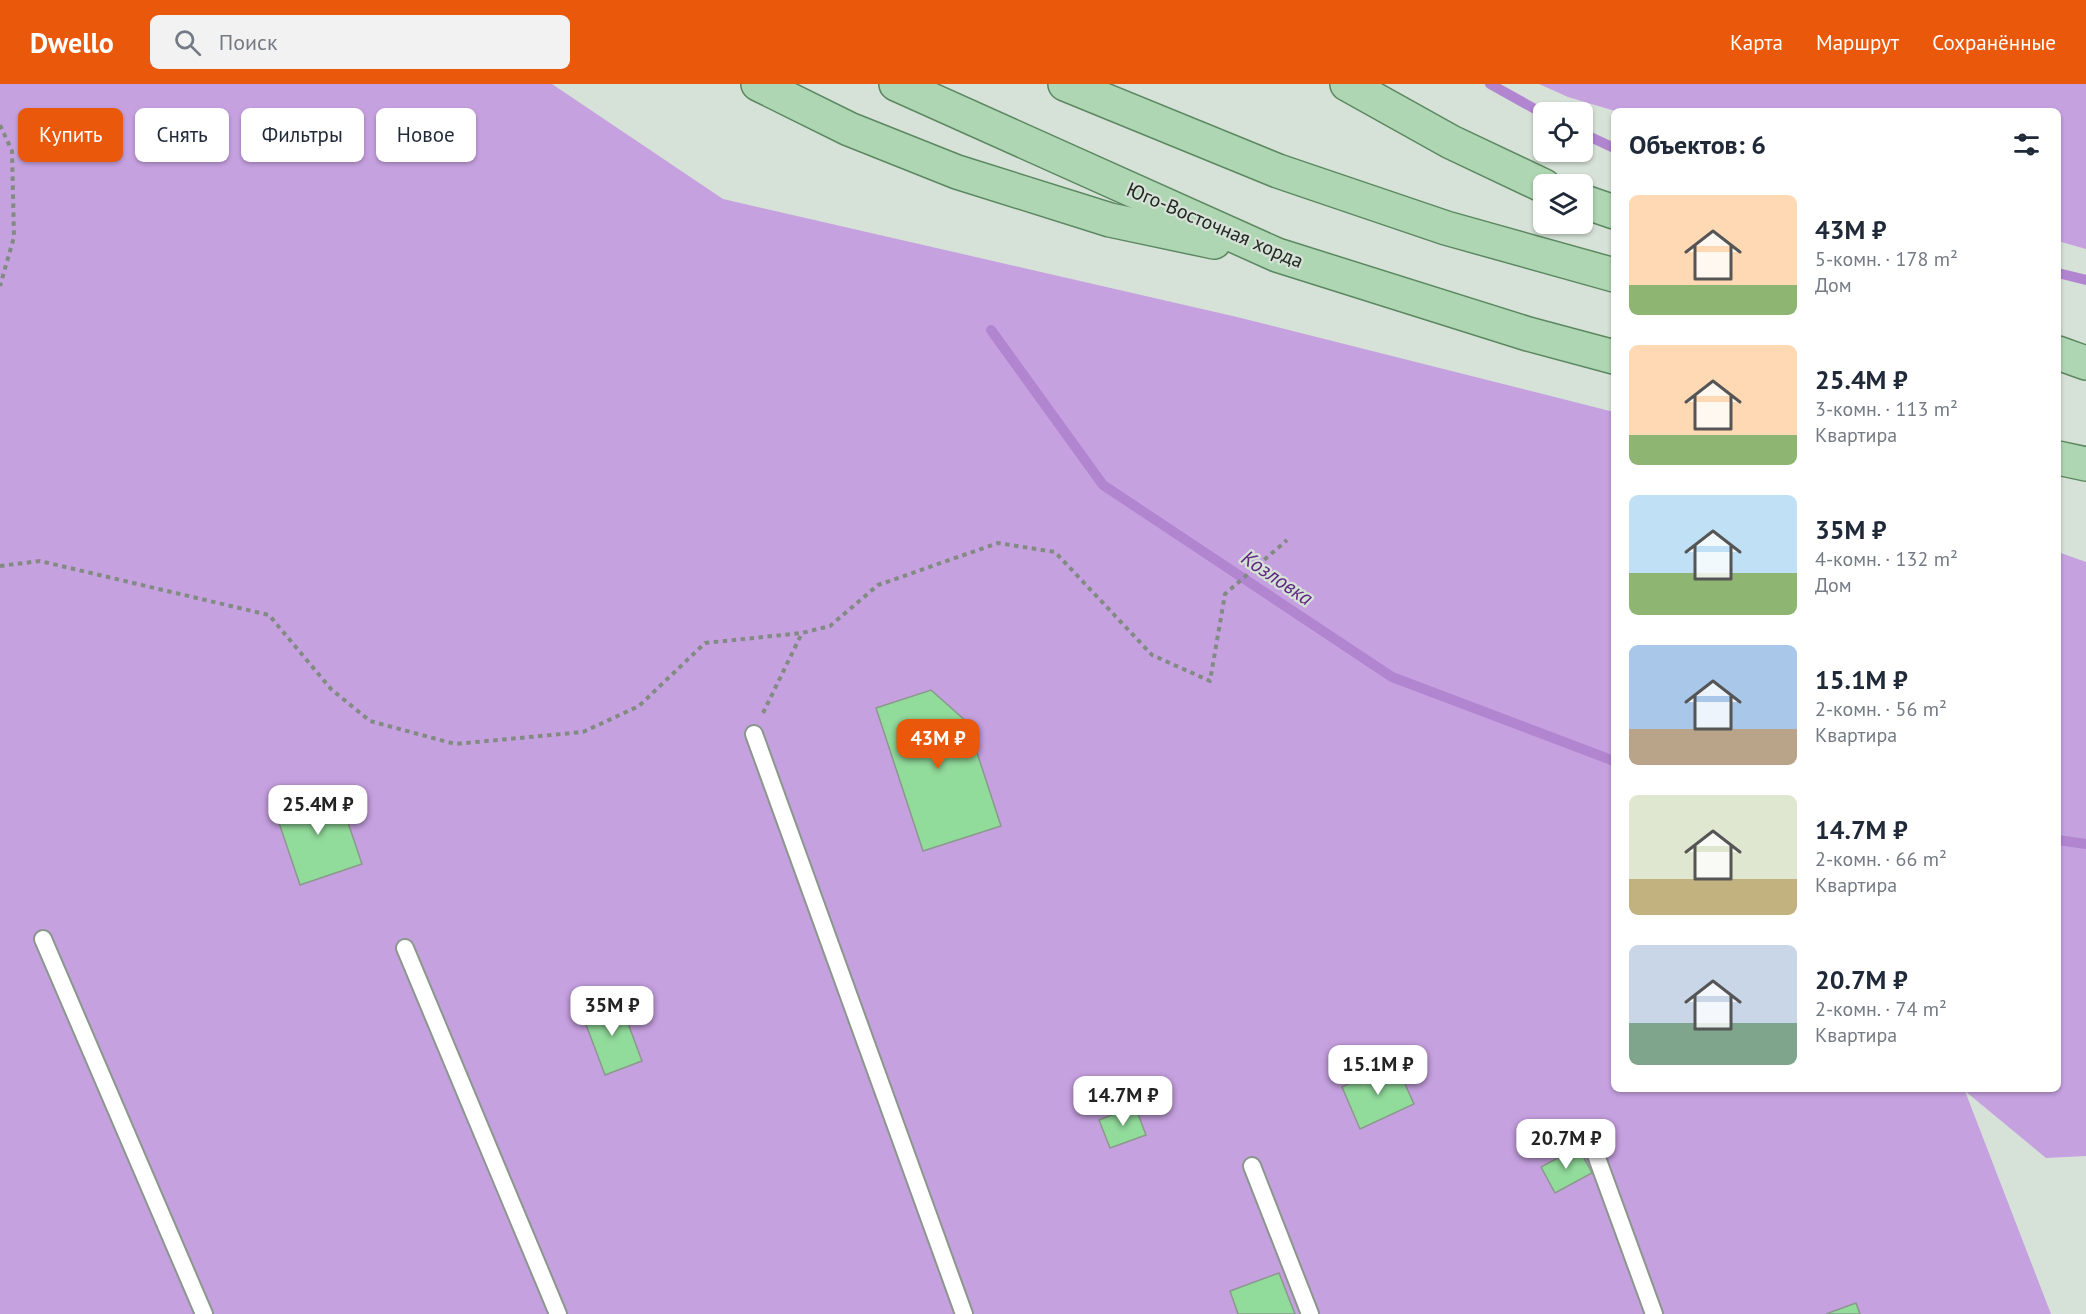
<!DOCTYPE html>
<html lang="ru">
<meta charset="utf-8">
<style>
:root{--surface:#fff;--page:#f2f2f3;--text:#1f2937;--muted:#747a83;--accent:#ea580c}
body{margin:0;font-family:"PT Sans",sans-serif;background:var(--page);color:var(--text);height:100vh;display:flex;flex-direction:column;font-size:22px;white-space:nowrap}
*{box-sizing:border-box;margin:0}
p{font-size:20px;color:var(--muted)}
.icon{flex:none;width:33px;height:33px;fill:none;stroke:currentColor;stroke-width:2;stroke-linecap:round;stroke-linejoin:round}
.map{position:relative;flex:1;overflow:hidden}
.panel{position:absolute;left:1611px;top:24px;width:450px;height:984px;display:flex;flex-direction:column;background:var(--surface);border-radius:9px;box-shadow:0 2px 4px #0004}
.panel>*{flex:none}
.top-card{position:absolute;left:18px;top:24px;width:570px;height:54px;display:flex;gap:12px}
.buttons{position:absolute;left:1533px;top:18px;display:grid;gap:12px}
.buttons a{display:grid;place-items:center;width:60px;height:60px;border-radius:9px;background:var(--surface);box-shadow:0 2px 4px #0004;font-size:30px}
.price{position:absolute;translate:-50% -51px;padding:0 14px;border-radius:12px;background:#fff;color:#222;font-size:20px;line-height:39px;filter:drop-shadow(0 2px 3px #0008)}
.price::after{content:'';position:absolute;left:50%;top:36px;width:18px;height:14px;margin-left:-9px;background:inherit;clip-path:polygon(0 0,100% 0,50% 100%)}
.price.current{background:var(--accent);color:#fff}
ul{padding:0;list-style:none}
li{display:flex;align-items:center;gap:18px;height:150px;padding:0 18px}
li span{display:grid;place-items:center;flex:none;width:168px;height:120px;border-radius:9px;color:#555}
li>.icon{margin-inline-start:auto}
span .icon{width:72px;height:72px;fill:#fffc;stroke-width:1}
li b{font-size:26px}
h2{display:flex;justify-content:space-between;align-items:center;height:72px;padding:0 18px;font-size:26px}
.pill{padding:0 21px;border-radius:9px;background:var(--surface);box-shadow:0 2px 4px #0004;font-size:21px;line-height:54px}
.pill.current{background:var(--accent);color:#fff}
header{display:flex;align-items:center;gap:36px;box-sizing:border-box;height:84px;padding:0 30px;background:var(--accent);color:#fff}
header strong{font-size:28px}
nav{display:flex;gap:33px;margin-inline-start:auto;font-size:21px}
.search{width:420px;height:54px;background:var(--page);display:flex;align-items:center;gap:15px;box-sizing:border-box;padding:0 21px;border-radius:9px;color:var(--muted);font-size:22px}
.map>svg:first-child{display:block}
.green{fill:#c6a1e0}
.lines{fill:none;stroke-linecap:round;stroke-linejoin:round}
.stream{stroke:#b185cf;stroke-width:10}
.building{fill:#91db9b;stroke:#8c988d;stroke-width:1.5}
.lane-casing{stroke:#8b978c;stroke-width:20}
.primary-casing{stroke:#5b8860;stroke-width:36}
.path{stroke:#828b82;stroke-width:4;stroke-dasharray:4.5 4.5;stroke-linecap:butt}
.lane{stroke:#fff;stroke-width:16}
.primary{stroke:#afd6b3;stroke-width:33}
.labels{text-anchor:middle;stroke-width:4.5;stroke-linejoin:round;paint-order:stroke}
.street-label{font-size:20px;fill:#232823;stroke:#d6e2d7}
.water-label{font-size:21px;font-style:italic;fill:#602880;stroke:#d6e2d7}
</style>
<header>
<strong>Dwello</strong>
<div class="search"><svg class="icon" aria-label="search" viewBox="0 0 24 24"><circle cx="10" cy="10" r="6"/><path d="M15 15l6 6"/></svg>Поиск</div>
<nav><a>Карта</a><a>Маршрут</a><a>Сохранённые</a></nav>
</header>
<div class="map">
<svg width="2086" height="1230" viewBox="0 0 2086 1230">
<rect width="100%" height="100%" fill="#d6e2d7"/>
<!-- green -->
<g class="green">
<path d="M0,0h552l171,115 514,118 377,95v677h444v-537l28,10v594l-40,2 -81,-67 86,223h-2051z"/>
<path d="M1539,0h547v165l-28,-8v-130h-443l-47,-14z"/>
</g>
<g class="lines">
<!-- stream -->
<g class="stream">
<path d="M1490,0l54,30"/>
<path d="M1582,49l32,15"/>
<path d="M2058,189l28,7"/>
<path d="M991,246l112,155 289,192 222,84"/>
<path d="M2058,756l28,4"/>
</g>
</g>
<!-- building -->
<g class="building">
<path d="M931,606l36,32 34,104 -78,25 -47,-143z"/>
<path d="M336,703l26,77 -62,21 -26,-77z"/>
<path d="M619,915l23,62 -37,14 -23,-61z"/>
<path d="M1395,978l19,42 -54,25 -18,-42z"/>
<path d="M1135,1022l11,29 -36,13 -11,-28z"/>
<path d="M1578,1063l14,26 -37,20 -14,-26z"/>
<path d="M1279,1189l16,41h-57l-8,-23z"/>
<path d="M1856,1219l4,11h-34z"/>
</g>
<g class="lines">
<!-- lane casing -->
<g class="lane-casing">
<g id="lane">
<path d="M754,650l210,580"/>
<path d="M43,855l161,375"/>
<path d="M405,864l153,366"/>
<path d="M1596,1071l58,159"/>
<path d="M1252,1082l58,148"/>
</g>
</g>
<!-- primary casing -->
<g class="primary-casing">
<g id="primary">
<path d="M758,0l91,45 108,43 153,48 104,22"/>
<path d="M896,0l381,171 251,79 86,23"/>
<path d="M1065,0l213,87 168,57 168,47"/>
<path d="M1347,0l104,58 93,44"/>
<path d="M1582,117l32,11"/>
<path d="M2058,269l28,10"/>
<path d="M2058,374l28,6"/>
</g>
</g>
<!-- path -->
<g class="path">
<path d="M0,41l12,26 2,86 -14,49"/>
<path d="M0,482l40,-5 229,54 62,74 39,32 85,23 128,-12 56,-26 66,-63 97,-10 28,-7 48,-41 120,-42 57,9 97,103 58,26 15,-87 62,-54"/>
<path d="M763,629l39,-80"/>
</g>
<!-- lane -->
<use href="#lane" class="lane"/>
<!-- primary -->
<use href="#primary" class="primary"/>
</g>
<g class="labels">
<!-- street labels -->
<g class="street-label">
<text transform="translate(1215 141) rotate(23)" y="7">Юго-Восточная хорда</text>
</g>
<!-- water labels -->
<g class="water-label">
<text transform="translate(1277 494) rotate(34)" y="7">Козловка</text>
</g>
</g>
</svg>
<div class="buttons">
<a><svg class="icon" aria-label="locate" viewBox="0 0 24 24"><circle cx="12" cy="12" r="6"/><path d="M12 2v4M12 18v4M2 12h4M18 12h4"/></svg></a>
<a><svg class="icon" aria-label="layers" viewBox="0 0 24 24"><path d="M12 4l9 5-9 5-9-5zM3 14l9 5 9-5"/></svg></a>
</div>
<b class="price current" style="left:938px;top:686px">43M ₽</b>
<b class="price" style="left:318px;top:752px">25.4M ₽</b>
<b class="price" style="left:612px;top:953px">35M ₽</b>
<b class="price" style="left:1378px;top:1012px">15.1M ₽</b>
<b class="price" style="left:1123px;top:1043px">14.7M ₽</b>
<b class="price" style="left:1566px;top:1086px">20.7M ₽</b>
<div class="top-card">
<a class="pill current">Купить</a>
<a class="pill">Снять</a>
<a class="pill">Фильтры</a>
<a class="pill">Новое</a>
</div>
<section class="panel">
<h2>Объектов: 6<svg class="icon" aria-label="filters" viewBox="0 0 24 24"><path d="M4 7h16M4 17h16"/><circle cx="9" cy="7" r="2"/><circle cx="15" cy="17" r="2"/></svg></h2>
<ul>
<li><span style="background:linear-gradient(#ffd9b3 75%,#8fb573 0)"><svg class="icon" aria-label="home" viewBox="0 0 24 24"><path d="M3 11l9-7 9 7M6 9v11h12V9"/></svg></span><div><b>43M ₽</b><p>5-комн. · 178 m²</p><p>Дом</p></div></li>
<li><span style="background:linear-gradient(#ffd9b3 75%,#8fb573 0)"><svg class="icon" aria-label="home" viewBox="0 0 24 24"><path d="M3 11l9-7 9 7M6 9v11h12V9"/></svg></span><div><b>25.4M ₽</b><p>3-комн. · 113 m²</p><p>Квартира</p></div></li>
<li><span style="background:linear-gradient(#bfe0f5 65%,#8fb573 0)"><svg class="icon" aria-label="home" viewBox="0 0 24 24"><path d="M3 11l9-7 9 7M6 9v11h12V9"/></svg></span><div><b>35M ₽</b><p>4-комн. · 132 m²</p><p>Дом</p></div></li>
<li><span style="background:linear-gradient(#a9c7e8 70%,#b9a48a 0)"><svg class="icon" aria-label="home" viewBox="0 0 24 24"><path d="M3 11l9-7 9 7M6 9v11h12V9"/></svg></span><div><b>15.1M ₽</b><p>2-комн. · 56 m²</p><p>Квартира</p></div></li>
<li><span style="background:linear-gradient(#dfe7d0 70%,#c2b280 0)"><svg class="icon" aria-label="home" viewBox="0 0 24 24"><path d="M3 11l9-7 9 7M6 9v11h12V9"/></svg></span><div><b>14.7M ₽</b><p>2-комн. · 66 m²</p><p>Квартира</p></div></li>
<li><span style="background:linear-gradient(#c9d6e8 65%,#7fa58c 0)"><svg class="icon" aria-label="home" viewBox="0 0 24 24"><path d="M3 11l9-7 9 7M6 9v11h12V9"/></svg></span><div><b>20.7M ₽</b><p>2-комн. · 74 m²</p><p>Квартира</p></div></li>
</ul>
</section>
</div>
